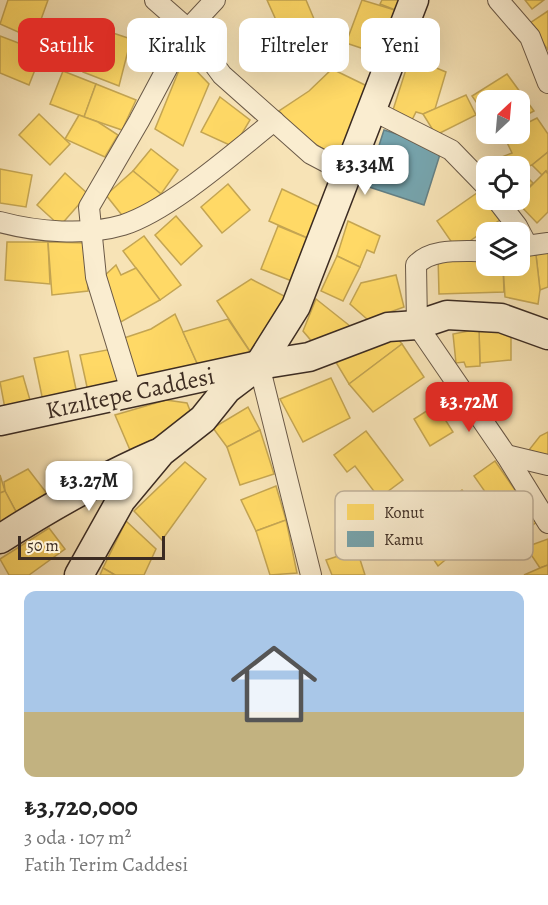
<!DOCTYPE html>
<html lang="tr">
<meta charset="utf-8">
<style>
:root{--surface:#fff;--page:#f6f6f6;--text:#222;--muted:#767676;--line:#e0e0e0;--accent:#d93025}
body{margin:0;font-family:Alegreya,serif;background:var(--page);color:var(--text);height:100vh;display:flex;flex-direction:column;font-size:22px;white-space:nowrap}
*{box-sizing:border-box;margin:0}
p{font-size:20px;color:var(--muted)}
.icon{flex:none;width:33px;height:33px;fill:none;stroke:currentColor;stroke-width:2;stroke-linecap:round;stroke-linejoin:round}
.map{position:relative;height:575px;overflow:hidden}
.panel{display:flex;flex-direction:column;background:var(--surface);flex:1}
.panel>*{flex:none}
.banner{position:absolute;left:18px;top:18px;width:513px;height:54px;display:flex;gap:12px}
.needle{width:39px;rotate:26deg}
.fabs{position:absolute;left:476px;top:90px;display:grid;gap:12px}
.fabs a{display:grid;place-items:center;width:54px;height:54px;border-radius:12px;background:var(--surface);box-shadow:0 6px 24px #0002;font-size:30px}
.scale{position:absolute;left:18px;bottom:15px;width:147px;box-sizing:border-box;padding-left:6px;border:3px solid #3b2b22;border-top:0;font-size:16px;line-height:21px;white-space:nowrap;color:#3b2b22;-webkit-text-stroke:4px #faedd0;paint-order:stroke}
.price{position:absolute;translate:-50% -51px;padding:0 14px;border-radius:12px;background:#fff;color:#222;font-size:20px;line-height:39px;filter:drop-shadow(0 2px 3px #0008)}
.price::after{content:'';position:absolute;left:50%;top:36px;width:18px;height:14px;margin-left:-9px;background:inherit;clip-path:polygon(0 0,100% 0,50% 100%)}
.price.on{background:var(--accent);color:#fff}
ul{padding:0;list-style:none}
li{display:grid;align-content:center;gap:12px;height:318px;padding:0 24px}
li+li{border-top:2px solid var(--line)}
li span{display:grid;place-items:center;height:186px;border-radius:12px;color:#555}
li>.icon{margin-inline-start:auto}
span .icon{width:108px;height:108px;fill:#fffc;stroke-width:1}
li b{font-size:26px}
.chip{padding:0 21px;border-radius:12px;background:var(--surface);box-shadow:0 6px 24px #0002;font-size:21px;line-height:54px}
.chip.on{background:var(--accent);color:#fff}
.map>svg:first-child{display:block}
.homes{fill:#ffd966;stroke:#c4a552;stroke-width:1.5}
.public{fill:#76a5af;stroke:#648085;stroke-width:1.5}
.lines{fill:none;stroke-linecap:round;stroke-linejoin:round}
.street-casing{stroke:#6a5947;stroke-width:22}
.secondary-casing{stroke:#3b2b22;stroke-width:31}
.street{stroke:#faedd0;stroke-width:20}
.secondary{stroke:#faedd0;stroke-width:28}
.labels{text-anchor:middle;stroke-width:6;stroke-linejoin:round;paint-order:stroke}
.street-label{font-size:24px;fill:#3b2b22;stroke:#faedd0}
.key{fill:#faedd0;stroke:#c1b39c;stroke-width:1.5}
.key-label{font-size:16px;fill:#3b2b22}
</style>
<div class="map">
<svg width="548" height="575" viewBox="0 0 548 575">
<rect width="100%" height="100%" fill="#f7e3b6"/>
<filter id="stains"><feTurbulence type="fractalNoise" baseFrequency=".00333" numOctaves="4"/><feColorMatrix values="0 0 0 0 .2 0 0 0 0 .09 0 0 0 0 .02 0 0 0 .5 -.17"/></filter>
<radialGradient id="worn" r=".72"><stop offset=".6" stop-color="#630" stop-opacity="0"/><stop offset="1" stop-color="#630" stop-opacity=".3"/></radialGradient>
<!-- homes -->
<g class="homes">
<path d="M8,0h40l-14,39 -34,-15z"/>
<path d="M267,0h39l11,26 -32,14z"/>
<path d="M362,0l36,11 -16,44 -36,-12z"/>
<path d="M382,0h19l-3,11 -18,-7z"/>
<path d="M525,0h19l-12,9z"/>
<path d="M548,11v39l-18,-27z"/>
<path d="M95,27l36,12 -12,47 -36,-14z"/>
<path d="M0,36l42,16 -13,33 -29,-12z"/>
<path d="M410,57l36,15 -11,37 -12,5 -7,-2 -5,10 -19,-9z"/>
<path d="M184,58l25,26 -26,62 -28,-17z"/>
<path d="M332,69l35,17 -26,74 -39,-24 -23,-25 30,-20z"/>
<path d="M63,71l33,13 -12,33 -34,-13z"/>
<path d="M507,74l27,37 -15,8v-19h-33v16l-14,-20z"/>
<path d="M96,84l40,16 -14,30 -38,-13z"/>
<path d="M466,95l10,20 -40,20 -13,-21z"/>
<path d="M220,97l30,23 -16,27 -33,-15z"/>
<path d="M39,114l31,30 -20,21 -31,-30z"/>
<path d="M79,115l19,7 20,13 -13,22 -40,-18z"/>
<path d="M537,118l11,16v18l-16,13 -13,4v-3h-15l-5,-8 13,-5 -9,-19h16v-7z"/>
<path d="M151,149l27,21 -17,24 -28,-23z"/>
<path d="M548,152v22l-2,-3 -4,4 -10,-10z"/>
<path d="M0,169l32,6 -6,32 -26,-4z"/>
<path d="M133,171l28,23 -36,25 -19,-24z"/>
<path d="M546,171l2,3v38l-11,11 -21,-22z"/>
<path d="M522,172l11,11 -14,14v-23z"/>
<path d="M65,173l23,21 -28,32 -23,-21z"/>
<path d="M228,184l22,26 -28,23 -21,-26z"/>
<path d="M484,188l2,12h6l12,17 -47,33 -20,-29z"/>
<path d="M282,189l44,21 -14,30 -43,-19z"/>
<path d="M176,216l26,30 -21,19 -26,-30z"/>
<path d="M348,221l32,15 -6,17 -7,-3 -7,17 -23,-11z"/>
<path d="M278,226l34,14 -15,43 -36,-14z"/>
<path d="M144,236l37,49 -21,15 -37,-49z"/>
<path d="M7,242h41l2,42 -45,-4z"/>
<path d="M48,242l37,1 3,48 -36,4z"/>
<path d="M548,251v36l-8,3 -4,-35z"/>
<path d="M486,254v12h17l1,26 -65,2 -1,-38z"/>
<path d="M519,254l17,1 4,35 -2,14 -33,-7 -2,-31h16z"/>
<path d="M337,256l23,11 -17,34 -22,-10z"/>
<path d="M116,265l5,10 15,-7 24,32 -41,23 -17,-45z"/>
<path d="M396,275l8,32 -36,13 -18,-16 11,-21z"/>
<path d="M251,279l39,20 -35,60 -38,-58z"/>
<path d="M316,299l34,27 -36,18 -11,-13z"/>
<path d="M175,314l26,58 -67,15 -10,-49 27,-9z"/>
<path d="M228,319l27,40 -54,13 -18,-40z"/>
<path d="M511,328v32l-31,3 -1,-34z"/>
<path d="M479,329l1,37 -14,1 -2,-5 -8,1 -3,-29z"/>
<path d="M392,331l10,13 -53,40 -15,-25z"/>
<path d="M402,344l22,33 -51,35 -24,-28z"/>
<path d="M112,349l10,38 -33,9 -9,-41z"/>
<path d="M68,351l10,48 -34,7 -10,-48z"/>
<path d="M23,376l9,31 -26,7 -6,-32z"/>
<path d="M331,378l19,40 -47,24 -23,-43z"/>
<path d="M166,400l21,3 6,15 -4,5 -59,27 -15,-35z"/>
<path d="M436,405l17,27 -23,14 -16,-27z"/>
<path d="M248,407l12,23 -33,17 -14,-19z"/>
<path d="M260,430l14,44 -34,11 -13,-38z"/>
<path d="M366,431l37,49 -24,18 -24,-32 -8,6 -13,-17z"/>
<path d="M548,432v24l-19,-6 11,-14z"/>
<path d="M495,461l42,61 -21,14 -42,-60z"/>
<path d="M185,462l21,17 -44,61 -28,-29z"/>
<path d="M28,469l24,31 -31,21 -16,-30 -1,-9z"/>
<path d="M0,475l5,16 -5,2z"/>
<path d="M276,486l10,34 -30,11 -15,-31z"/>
<path d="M462,490l29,34 -24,18 -28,-34z"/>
<path d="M5,491l16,30 -21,14v-42z"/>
<path d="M430,497l37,45 -29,24 -19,-28 -21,-17z"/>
<path d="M286,520l11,53 -27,2 -14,-44z"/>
<path d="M126,521l30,28 -12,26h-29l-12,-7z"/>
<path d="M49,528l16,21 -36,26h-20l-9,-16z"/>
<path d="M548,539v26l-8,3 -14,-21z"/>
<path d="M357,550l8,25h-33l-6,-15z"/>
<path d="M548,565v10h-24l16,-7z"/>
<path d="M103,568l12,7h-15z"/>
</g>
<!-- public -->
<path class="public" d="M384,130l58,18 -18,57 -58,-19z"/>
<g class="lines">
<!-- street casing -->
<g class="street-casing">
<g id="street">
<path d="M155,0l33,29 34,46 89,79 38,20"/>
<path d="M498,0l32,37 18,46"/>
<path d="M372,110l79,40 35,36"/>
<path d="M497,200l20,26 10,19"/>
<path d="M0,222c37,10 86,14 123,3 47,-15 112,-73 151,-104"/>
<path d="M519,247l29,-4"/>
<path d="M486,251c-22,1 -54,-4 -70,14l1,60 89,130 42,68"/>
<path d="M259,365l52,210"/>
<path d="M132,394l-36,-117 -7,-70 50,-86 49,-92 27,-29"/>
<path d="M506,455l42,10"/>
</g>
</g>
<!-- secondary casing -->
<g class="secondary-casing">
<g id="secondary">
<path d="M0,421l259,-56 50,-8 79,-30 29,-2 30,-10 54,3 47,17"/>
<path d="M0,539c50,-32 101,-61 156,-85"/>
<path d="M79,575l42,-75 40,-48 42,-33 24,-30 32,-24 37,-59 118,-306"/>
</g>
</g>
<!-- street -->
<use href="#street" class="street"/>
<!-- secondary -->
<use href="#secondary" class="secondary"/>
</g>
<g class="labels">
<!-- street labels -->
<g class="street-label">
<text transform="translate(130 393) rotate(-12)" y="8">Kızıltepe Caddesi</text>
</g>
</g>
<!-- legend -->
<rect x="335" y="491" width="198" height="69" rx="9" class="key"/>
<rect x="347" y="504" width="27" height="16" fill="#ffd966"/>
<rect x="347" y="531" width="27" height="16" fill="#76a5af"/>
<g class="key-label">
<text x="384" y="518">Konut</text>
<text x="384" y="545">Kamu</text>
</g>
<rect width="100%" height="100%" filter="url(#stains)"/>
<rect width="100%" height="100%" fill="url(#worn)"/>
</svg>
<div class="fabs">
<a><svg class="needle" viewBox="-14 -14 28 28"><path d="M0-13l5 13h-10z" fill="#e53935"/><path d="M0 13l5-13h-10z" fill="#767676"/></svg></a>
<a><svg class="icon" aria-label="locate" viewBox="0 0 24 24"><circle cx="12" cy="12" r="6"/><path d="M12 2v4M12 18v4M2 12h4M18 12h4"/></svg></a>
<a><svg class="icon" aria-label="layers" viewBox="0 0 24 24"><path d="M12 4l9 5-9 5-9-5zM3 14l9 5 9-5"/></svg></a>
</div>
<div class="scale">50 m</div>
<b class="price" style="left:365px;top:196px">₺3.34M</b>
<b class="price on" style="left:469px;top:433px">₺3.72M</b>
<b class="price" style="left:89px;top:512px">₺3.27M</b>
<div class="banner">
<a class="chip on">Satılık</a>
<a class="chip">Kiralık</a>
<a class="chip">Filtreler</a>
<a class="chip">Yeni</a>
</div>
</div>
<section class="panel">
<ul>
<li><span style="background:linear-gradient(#a9c7e8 65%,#c2b280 0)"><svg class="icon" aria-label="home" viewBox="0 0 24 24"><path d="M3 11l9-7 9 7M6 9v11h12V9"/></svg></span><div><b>₺3,720,000</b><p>3 oda · 107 m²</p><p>Fatih Terim Caddesi</p></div></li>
</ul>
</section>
